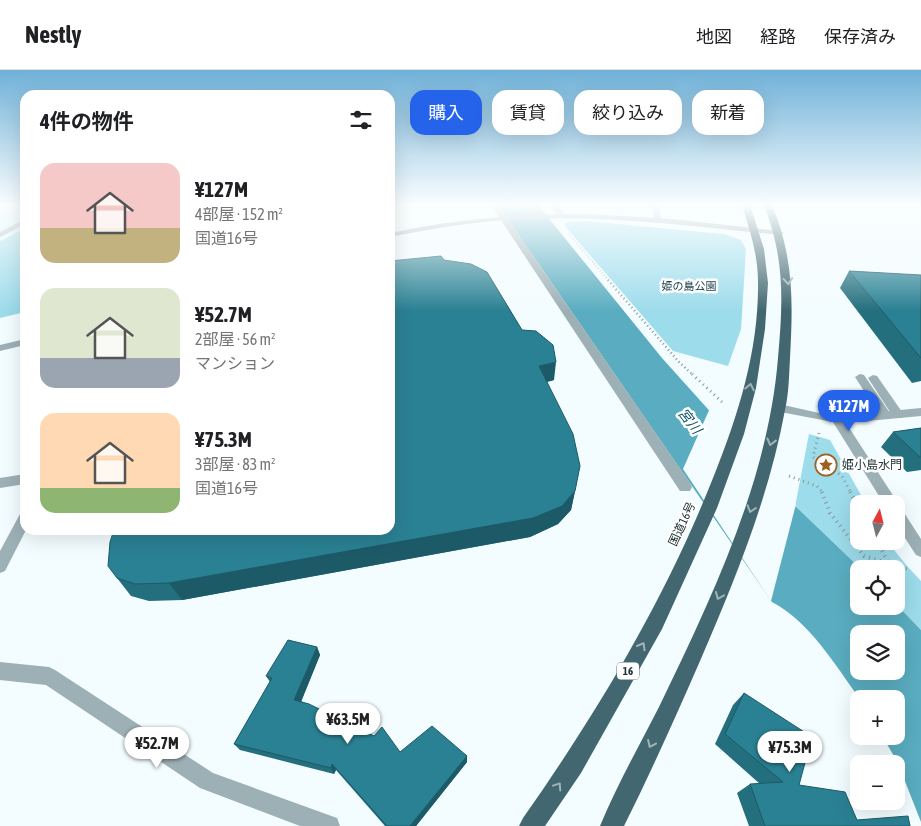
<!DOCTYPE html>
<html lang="ja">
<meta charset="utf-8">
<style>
:root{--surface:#fff;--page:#f6f6f6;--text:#202124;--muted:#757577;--line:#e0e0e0;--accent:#2563eb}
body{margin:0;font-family:"Asap Condensed","Noto Sans JP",sans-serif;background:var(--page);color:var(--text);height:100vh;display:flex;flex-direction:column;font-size:19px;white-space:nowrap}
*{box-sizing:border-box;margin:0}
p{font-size:16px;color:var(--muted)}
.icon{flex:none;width:28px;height:28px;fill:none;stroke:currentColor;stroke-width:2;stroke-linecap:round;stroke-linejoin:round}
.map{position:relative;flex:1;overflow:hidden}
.drawer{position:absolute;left:20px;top:20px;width:375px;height:445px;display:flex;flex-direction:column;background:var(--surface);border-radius:15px;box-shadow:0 5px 20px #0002}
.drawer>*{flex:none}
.guide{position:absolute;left:410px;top:20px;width:435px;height:45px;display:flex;gap:10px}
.needle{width:32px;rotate:7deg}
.buttons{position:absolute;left:850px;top:425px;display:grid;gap:10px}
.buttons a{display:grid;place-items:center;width:55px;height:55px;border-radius:10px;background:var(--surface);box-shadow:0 5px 20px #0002;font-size:25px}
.price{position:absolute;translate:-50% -42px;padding:0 11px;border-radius:18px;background:#fff;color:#222;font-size:16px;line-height:32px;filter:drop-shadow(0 1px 2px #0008)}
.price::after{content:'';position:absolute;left:50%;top:30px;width:15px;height:11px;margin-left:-8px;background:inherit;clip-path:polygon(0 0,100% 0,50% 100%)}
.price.active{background:var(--accent);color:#fff}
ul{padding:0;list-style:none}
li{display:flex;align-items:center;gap:15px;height:125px;padding:0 20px}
li span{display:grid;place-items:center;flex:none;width:140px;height:100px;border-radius:15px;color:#555}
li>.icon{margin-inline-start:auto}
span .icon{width:60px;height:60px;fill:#fffc;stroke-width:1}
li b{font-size:21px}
h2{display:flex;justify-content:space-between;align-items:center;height:60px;padding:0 20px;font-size:21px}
.chip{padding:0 18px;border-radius:15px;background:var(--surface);box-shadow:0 5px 20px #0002;font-size:18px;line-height:45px}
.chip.active{background:var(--accent);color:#fff}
header{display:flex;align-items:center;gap:30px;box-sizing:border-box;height:70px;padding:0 25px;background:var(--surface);border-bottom:1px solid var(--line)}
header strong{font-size:24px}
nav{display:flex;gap:28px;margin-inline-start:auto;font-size:18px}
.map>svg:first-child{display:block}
.built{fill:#d6f6fe}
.green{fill:#9ddceb}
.water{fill:#5aadc0;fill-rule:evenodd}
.pier{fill:#f3fcfe}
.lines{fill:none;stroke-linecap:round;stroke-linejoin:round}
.path-far3{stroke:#889699;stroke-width:2;stroke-dasharray:0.5 2.5;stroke-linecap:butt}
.path-far2{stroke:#889699;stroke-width:2.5;stroke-dasharray:1 3;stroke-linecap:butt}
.path-far1{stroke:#889699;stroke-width:3;stroke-dasharray:1 4;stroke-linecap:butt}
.path{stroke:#889699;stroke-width:4;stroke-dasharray:1 4.5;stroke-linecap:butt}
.service{fill:#9db0b5;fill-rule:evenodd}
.pedestrian{fill:#9db0b5;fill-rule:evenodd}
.minor{fill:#9db0b5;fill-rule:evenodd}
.tertiary{fill:#9db0b5;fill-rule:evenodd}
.trunk{fill:#426770;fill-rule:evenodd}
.wall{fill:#246f7e}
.shaded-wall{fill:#1d5a67}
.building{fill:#2a8193;stroke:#1d5a67}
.oneway{stroke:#a0b3b8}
.labels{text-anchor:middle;stroke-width:5;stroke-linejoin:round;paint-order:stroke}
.far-park-label{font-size:11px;fill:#1e444d;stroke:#fff}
.shield{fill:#fff;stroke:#647174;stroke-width:1}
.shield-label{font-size:11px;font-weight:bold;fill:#223438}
.poi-label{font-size:12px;fill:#223438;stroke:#fff;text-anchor:start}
.street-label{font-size:12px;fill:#223438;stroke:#fff}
.water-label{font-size:14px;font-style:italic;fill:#0c5563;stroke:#fff}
</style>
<header>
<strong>Nestly</strong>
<nav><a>地図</a><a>経路</a><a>保存済み</a></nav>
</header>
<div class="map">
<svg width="921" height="756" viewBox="0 0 921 756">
<rect width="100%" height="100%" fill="#f3fcfe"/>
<!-- built -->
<path class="built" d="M0,135h25v21l-25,13z"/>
<!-- green -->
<g class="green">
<path d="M586,151l138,13 17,6 5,9 -5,80 -13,37 -55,-15 -109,-126 3,-3z"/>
<path d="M25,158v84l-25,6v-77z"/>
<path d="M809,364l21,6 36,64h-7v37h28l20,25 14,15v49l-25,-26v-35h-35l-66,-62z"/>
</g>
<!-- water -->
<path class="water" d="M498,135h40l124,153 133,148 66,63h-2v37h37v-2l25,26v192l-24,-61 -15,-25h14v-37h-36c-25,-34 -50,-77 -88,-97zM859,564h37v37h-37z"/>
<!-- pier -->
<path class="pier" d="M710,338l86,96 -25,97 -88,-132z"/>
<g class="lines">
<!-- path-far3 -->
<path class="path-far3" d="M569,164l40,47"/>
<!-- path-far2 -->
<path class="path-far2" d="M608,210l71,82 14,13"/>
<!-- path-far1 -->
<g class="path-far1">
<path d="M692,304l30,28"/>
<path d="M819,363l-6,24 29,19 9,17"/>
<path d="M789,406l28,10 6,7"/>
</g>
<!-- path -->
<g class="path">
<path d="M822,422l8,21 34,43 47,14"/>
<path d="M850,422l9,16"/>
<path d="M877,471l12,23"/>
</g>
<!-- service -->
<g class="service">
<path d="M551,135h7l8,11 -1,2h-6z"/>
<path d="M651,135h7l4,17 -7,-2z"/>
<path d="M25,149v5l-25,13v-5z"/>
<path d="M860,304l4,1 26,38 2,3 -2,3h-8l-27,-42z"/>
<path d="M873,305l4,1 25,36 2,3 -2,3h-8l-26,-40z"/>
</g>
<!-- pedestrian -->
<path class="pedestrian" d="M491,135h7l192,278 2,4 -2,4h-10z"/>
<!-- minor -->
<g class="minor">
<path d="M779,334l40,9 30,2 72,-7v8l-75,7 50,77 2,4 -1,3 4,1 20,31v18l-5,-2 -20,-31v-20h-12l-51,-82 -58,-11 -2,-3z"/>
<path d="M25,404v10l-25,4v-10z"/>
<path d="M25,442l1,18 -21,41 -5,2v-22l20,-37z"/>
<path d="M0,592l49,5 6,3 158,103 124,45 3,8h-40l-100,-38 -154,-103 -46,-5z"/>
</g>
<!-- tertiary -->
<g class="tertiary">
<path d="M591,144l81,5 108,12 4,2 -4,2c-86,-9 -172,-20 -258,-16 -45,2 -88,9 -132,18v-4c67,-14 133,-20 201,-19z"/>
<path d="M25,269v6l-25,6v-6z"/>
</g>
<!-- trunk -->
<g class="trunk">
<path d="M742,135h8l14,44 4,34 -3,46 -9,59 -12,46 -27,74 -55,121 -81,144 -36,53h-26l4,-8c76,-108 144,-222 192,-345 24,-60 44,-125 43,-191 0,-27 -8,-51 -16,-77z"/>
<path d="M764,135h8c22,53 21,97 18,153 -1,17 -1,35 -5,52 -16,87 -50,170 -85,251 -24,55 -49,111 -76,165h-24c17,-41 39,-80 59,-119 53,-110 109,-226 119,-349 5,-56 7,-99 -14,-153z"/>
</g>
</g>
<!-- wall -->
<g class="wall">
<path d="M444,190l78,70 32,50 -7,2 28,109 -4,19 -13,14 -28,13 -348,63 -33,1 -18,-5 -14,-18z"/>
<path d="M849,201l72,4v106l-9,2 -72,-95z"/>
<path d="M921,358v42l-14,2 -26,-25 12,-15z"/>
<path d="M317,577l3,8 -19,46 99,51 67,4v6l-51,64h-31l-49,-56 -2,4 -94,-24 -6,-6 36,-62 -4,-6z"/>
<path d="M744,623l55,92 58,35 53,6h-161l-12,-33 13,-9h10l-45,-40 18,-39z"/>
</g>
<!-- shaded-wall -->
<g class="shaded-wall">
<path d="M556,292l-2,18 -17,4 2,-18z"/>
<path d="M575,421l-4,19 -13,14 -28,13 -348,63 -13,-17z"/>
<path d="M317,577l3,8 -21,52 -5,-7z"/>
<path d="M467,686v6l-51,64h-6z"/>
<path d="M332,694l4,6 -2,4 -3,-6z"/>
</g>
<!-- building -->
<g class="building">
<path d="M441,186l3,4 27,4 16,8 35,58 14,1 17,14 3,17 -17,4 34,68 7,32 -5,25 -13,15 -29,12 -364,65 -34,1 -18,-6 -9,-12 2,-24 4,-12h276v-269z"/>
<path d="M849,201l72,4v83z"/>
<path d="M921,358v29h-1l-27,-25z"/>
<path d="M288,570l29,7 -23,53 15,4 65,32 8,-9 18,25 32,-26 35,30 -57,70h-23l-55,-62 -1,4 -97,-24 38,-66 -6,-2z"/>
<path d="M744,623l68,44 -13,48 46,7 12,28 51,-4 2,10h-145l-15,-42 33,-2 -58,-48z"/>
</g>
<!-- one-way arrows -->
<defs><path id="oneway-chevron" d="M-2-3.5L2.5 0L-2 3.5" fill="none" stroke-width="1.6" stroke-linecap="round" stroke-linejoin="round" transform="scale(1.25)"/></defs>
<g class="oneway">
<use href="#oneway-chevron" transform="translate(788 211) rotate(85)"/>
<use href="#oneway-chevron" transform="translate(750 317) rotate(-78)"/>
<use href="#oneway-chevron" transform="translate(771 372) rotate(104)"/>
<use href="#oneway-chevron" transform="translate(751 439) rotate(108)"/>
<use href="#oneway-chevron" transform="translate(719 526) rotate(113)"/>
<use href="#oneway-chevron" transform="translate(642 576) rotate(-60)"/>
<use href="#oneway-chevron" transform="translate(651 674) rotate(115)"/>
<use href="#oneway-chevron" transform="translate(558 716) rotate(-56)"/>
</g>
<!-- sky -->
<linearGradient id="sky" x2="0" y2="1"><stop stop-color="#6fb1d8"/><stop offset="0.56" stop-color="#fafeff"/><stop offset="1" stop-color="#fafeff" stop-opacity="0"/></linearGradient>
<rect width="921" height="241" fill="url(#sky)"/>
<!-- icons -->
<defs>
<g id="sight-ring" transform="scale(1.125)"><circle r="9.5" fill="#fff" stroke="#9d6222" stroke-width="1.5"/><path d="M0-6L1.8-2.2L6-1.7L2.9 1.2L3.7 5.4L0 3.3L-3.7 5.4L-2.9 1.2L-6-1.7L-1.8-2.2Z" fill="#9d6222"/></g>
</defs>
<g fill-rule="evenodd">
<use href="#sight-ring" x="826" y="395"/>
</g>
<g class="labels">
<!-- far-park labels -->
<g class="far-park-label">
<text x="689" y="220">姫の島公園</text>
</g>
<!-- shield labels -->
<rect class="shield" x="617" y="592.5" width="22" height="17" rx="4"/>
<g class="shield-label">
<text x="628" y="605">16</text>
</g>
<!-- poi labels -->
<g class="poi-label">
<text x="842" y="399">姫小島水門</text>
</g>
<!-- street labels -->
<g class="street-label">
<text transform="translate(682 454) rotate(-65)" y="4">国道16号</text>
</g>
<!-- water labels -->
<g class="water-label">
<text transform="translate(690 351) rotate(52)" y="5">宮川</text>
</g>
</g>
</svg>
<div class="buttons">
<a><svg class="needle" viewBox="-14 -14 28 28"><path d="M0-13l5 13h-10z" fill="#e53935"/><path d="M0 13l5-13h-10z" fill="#757577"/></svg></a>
<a><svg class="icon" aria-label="locate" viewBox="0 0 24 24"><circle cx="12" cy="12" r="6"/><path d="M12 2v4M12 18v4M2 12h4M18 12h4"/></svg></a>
<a><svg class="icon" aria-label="layers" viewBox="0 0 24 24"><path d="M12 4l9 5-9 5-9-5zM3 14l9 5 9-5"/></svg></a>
<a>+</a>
<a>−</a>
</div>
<b class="price active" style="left:849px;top:362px">¥127M</b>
<b class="price" style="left:348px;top:675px">¥63.5M</b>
<b class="price" style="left:157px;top:699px">¥52.7M</b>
<b class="price" style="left:790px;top:703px">¥75.3M</b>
<div class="guide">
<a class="chip active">購入</a>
<a class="chip">賃貸</a>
<a class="chip">絞り込み</a>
<a class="chip">新着</a>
</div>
<section class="drawer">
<h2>4件の物件<svg class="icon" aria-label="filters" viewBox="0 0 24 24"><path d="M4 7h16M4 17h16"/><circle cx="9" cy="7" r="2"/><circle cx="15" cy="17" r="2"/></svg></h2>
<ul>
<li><span style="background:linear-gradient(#f6c9c9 65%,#c2b280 0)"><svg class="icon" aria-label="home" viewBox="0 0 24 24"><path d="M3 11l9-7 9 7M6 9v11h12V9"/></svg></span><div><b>¥127M</b><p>4部屋 · 152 m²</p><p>国道16号</p></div></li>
<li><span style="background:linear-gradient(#dfe7d0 70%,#9aa5b1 0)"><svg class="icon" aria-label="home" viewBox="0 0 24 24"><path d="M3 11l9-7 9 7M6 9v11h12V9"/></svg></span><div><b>¥52.7M</b><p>2部屋 · 56 m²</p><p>マンション</p></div></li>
<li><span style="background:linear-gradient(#ffd9b3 75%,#8fb573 0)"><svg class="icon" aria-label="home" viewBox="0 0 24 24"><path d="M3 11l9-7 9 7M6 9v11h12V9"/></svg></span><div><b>¥75.3M</b><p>3部屋 · 83 m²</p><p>国道16号</p></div></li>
</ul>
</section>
</div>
